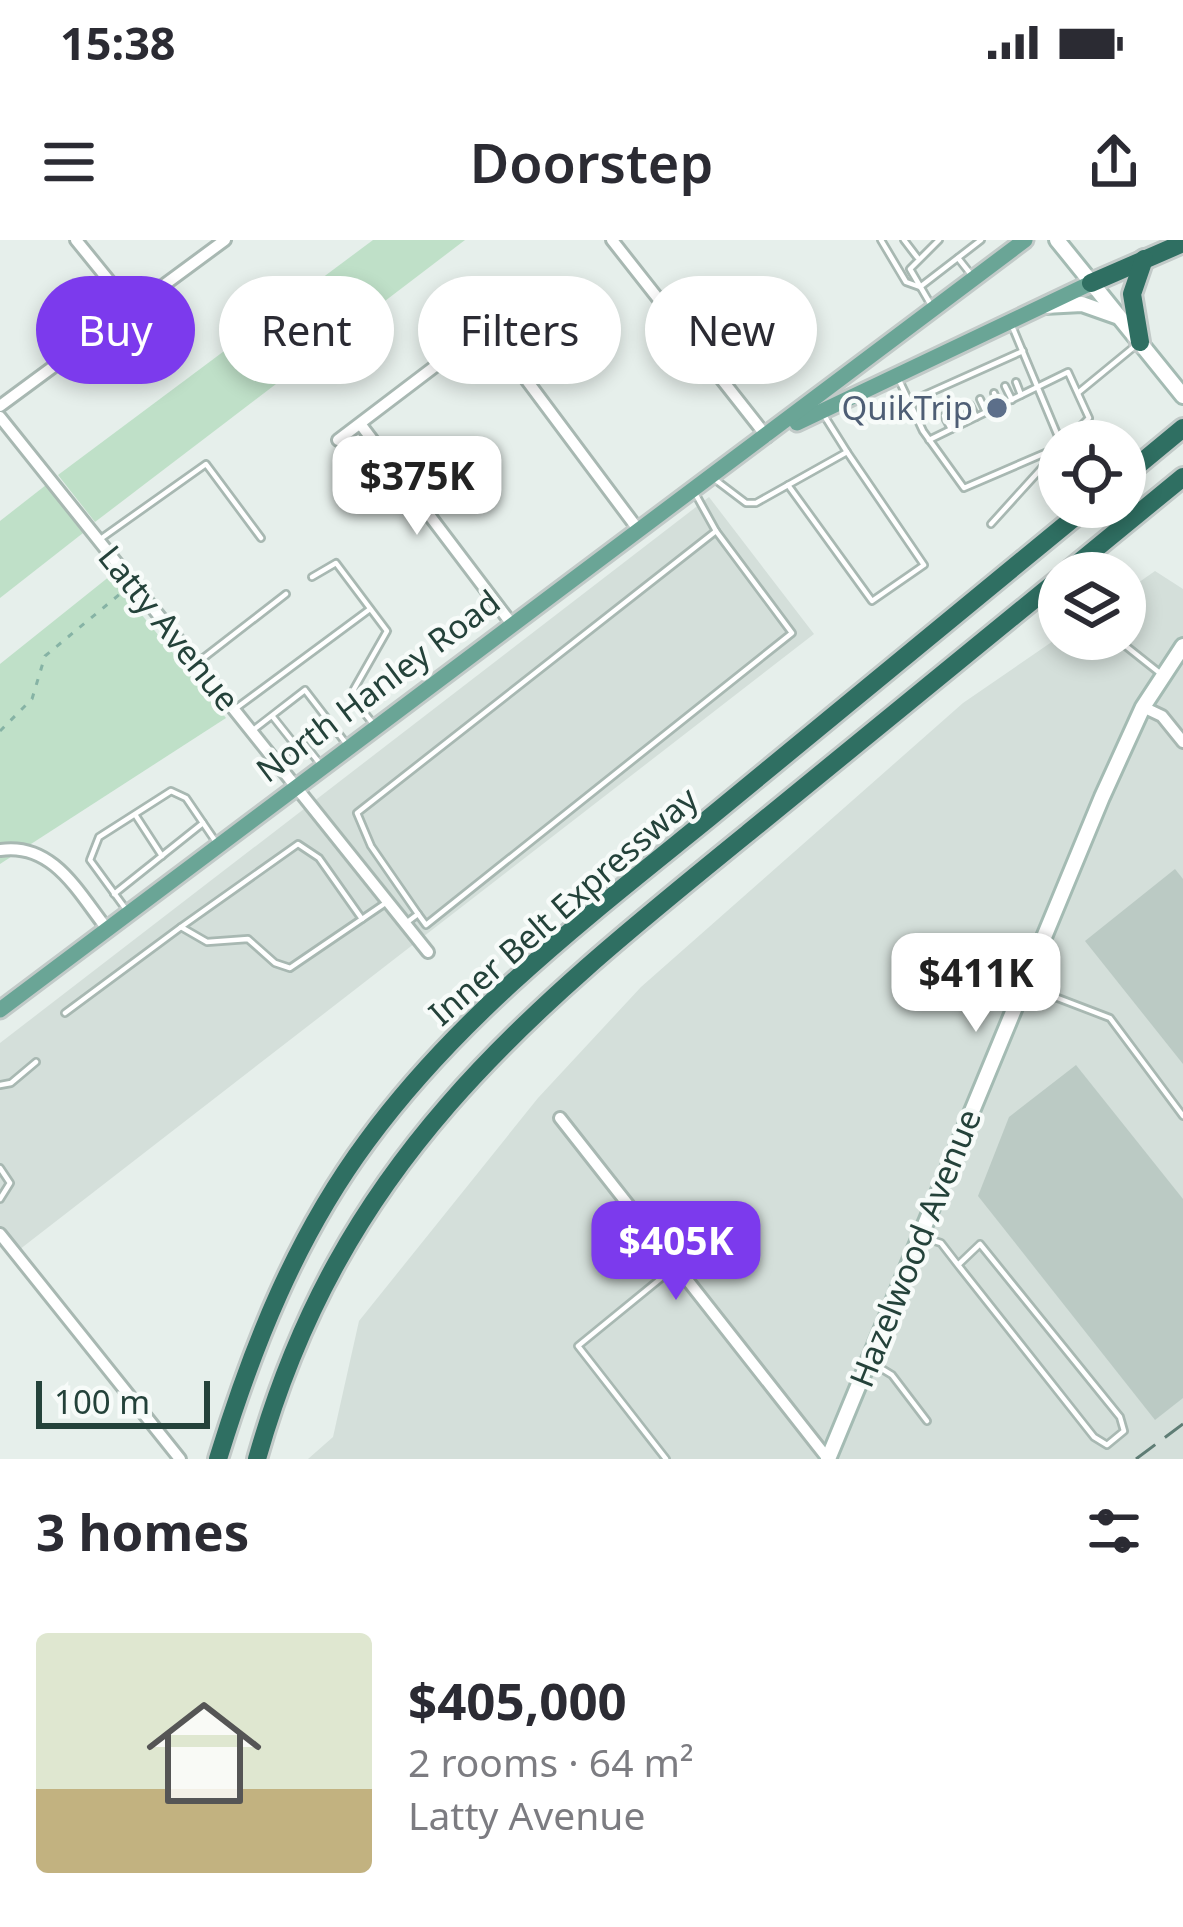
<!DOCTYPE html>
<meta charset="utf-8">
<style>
:root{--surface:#fff;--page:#f2f2f3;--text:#2b2b33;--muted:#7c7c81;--accent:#7c3aed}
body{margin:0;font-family:"Noto Sans",sans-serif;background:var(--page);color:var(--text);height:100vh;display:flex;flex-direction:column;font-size:45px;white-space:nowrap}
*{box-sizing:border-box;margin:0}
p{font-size:39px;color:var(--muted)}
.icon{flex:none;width:66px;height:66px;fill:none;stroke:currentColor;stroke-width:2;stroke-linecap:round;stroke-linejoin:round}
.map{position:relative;height:1219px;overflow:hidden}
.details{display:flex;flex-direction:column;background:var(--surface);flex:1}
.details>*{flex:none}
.banner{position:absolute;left:36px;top:36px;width:1113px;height:108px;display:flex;gap:24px}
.buttons{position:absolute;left:1038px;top:180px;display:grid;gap:24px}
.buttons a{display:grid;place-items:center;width:108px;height:108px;border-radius:50%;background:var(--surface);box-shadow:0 6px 18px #0003;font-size:60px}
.scale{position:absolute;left:36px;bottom:30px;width:174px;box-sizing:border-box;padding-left:12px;border:6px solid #24423a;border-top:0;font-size:33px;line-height:42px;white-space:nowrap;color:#24423a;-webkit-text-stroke:9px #f7fbf9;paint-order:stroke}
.price{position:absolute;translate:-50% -102px;padding:0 27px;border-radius:24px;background:#fff;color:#222;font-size:39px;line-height:78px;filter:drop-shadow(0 3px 6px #0008)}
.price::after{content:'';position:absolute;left:50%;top:72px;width:36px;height:27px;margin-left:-18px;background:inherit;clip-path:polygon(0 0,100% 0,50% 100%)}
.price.current{background:var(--accent);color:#fff}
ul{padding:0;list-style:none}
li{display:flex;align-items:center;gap:36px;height:300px;padding:0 36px}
li span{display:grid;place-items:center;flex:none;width:336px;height:240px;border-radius:12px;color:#555}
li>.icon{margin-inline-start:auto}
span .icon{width:144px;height:144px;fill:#fffc;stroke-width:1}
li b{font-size:51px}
h2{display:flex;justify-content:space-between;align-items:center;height:144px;padding:0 36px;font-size:51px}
.pill{padding:0 42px;border-radius:54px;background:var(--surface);box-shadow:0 6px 18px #0003;font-size:42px;line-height:108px}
.pill.current{background:var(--accent);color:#fff}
.status{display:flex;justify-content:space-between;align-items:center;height:84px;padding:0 60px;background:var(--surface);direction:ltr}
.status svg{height:33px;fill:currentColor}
header{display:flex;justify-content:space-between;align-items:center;height:156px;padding:0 36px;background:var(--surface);font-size:54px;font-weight:600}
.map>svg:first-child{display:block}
.built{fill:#d4dfda}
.green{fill:#bfe0c8}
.building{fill:#bbcac4}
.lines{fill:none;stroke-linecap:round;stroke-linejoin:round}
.lane-casing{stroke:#a8b8b2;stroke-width:10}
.street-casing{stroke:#a8b8b2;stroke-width:16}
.secondary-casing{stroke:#a4bbb3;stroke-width:20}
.primary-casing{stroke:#c2cac8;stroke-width:21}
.highway-casing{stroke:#c2cac8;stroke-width:24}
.path{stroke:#86b3a5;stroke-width:3;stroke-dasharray:6 9;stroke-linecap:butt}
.lane{stroke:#fff;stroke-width:4.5}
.street{stroke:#fff;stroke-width:10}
.secondary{stroke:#fff;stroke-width:14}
.primary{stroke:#6aa596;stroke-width:15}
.highway{stroke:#2f6f62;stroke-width:18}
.rail{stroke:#5f7d75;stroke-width:3;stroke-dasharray:24 12;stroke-linecap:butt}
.service-dot{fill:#5c6f8a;stroke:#f7fbf9;stroke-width:4.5}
.labels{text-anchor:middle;stroke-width:9;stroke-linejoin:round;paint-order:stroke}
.service-label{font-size:33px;fill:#4e5e75;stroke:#f7fbf9;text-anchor:end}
.street-label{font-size:33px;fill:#24423a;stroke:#f7fbf9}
</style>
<div class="status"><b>15:38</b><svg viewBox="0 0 49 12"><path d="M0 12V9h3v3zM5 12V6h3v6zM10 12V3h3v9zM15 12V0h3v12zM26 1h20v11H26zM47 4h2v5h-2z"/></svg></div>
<header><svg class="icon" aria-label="menu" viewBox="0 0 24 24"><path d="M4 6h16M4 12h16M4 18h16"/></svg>Doorstep<svg class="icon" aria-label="share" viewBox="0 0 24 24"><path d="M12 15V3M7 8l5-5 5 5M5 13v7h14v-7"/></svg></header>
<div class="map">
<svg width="1183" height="1219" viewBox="0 0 1183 1219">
<rect width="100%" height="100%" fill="#e6efeb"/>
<!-- built -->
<g class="built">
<path d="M709,257l105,137 -799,619 -15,-19v-191z"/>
<path d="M1155,331l28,18v870h-875l25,-22 26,-116 179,-223 103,-111 322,-284 96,-66 66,2v-47z"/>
</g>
<!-- green -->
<g class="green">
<path d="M373,0h92l-370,282 -37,-47z"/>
<path d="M46,245l37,48 -83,65v-77z"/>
<path d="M110,336l116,142 -226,146v-200z"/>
</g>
<!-- building -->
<g class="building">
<path d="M1175,629l8,10v185l-98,-123z"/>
<path d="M1076,825l107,134v199l-28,22 -177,-224 31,-79z"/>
</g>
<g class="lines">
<!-- lane casing -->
<g class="lane-casing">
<g id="lane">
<path d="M881,0l25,42 14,5 61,-47"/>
<path d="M904,0l13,17"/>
<path d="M958,18l15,19"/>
<path d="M931,65l-21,-36 29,-29"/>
<path d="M1012,86l48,115"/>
<path d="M899,140l24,51 41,57 95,-41"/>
<path d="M1016,142l5,13"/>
<path d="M1005,146l7,14"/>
<path d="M1079,152l56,-46"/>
<path d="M994,153l5,13"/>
<path d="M980,159l6,13"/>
<path d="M909,162l114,-51"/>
<path d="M970,165l6,12"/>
<path d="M957,169l8,13"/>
<path d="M944,176l7,13"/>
<path d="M929,200l139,-68 21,46 -23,23"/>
<path d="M717,241l29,22h10l91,-51 -22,-35"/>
<path d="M788,245l84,116 52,-36 -77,-113"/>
<path d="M991,284l68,-75"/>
<path d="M99,300l107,-76 55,74"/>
<path d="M312,337l24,-14 51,68 -33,58 4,16 17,21"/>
<path d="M1117,399l44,35"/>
<path d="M197,423l89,-69"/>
<path d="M235,469l135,-100"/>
<path d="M273,477l23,29"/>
<path d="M252,491l53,-41 43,56"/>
<path d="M302,501l19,24"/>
<path d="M276,521l53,-40"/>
<path d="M136,576l26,40"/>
<path d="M114,654l89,-71"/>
<path d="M125,668l-35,-48 9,-23 72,-46 15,7 30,44"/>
<path d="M418,674l8,11 366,-292 -76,-102"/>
<path d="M406,683l12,-9 -47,-68 -14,-33 359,-282 -20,-36"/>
<path d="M181,687l117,-83 21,14 43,61"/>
<path d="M1029,747l81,31 73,98"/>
<path d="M65,773l116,-86 26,15 41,-3 27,24 15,5 97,-66"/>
<path d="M0,845l11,-2 25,-21"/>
<path d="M0,928l10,15 -10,16"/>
<path d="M925,998l16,5 17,22 136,172 13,8 17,-14 -4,-14 -140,-173 -22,21"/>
<path d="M869,1121l23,14 35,46"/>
<path d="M666,1219l-88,-113 98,-80"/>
</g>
</g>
<!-- street casing -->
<g class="street-casing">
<g id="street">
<path d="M76,0l56,69"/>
<path d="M612,0l155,197"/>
<path d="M467,102l2,-10 14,-7 8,16"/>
<path d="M0,166l225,-166"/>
<path d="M0,177l428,535"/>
<path d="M361,185l150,198"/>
<path d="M338,200l129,-98 14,-4 21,9 135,181"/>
<path d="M1143,467l19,9 21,26"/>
<path d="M0,610c53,-8 78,42 107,79"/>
<path d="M560,878l268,341"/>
<path d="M0,994l180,225"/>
</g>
</g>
<!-- secondary casing -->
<g class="secondary-casing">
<g id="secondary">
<path d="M1057,0l126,156"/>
<path d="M1044,66l38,-2 34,12"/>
<path d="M828,1219l274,-662 41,-90 40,-61"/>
</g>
</g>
<!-- primary casing -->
<g class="primary-casing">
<g id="primary">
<path d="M797,183l294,-140"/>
<path d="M0,770l1025,-770"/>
</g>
</g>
<!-- highway casing -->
<g class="highway-casing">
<g id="highway">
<path d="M1091,43l92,-40"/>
<path d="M1140,102l-8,-48 12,-35"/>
<path d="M1125,236l58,-48"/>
<path d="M1066,333l117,-96"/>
<path d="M218,1219c35,-114 78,-222 149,-318 93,-127 221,-225 342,-323 126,-104 252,-207 378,-311"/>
<path d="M257,1219c83,-295 263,-441 491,-626 104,-84 207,-170 311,-254"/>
</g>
</g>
<!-- path -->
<path class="path" d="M0,491l32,-32 13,-43 81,-67"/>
<!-- lane -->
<use href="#lane" class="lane"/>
<!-- street -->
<use href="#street" class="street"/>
<!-- secondary -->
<use href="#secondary" class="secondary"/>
<!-- primary -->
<use href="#primary" class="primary"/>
<!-- highway -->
<use href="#highway" class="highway"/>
<!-- rail -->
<path class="rail" d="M1136,1219l47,-35"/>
</g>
<!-- markers -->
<circle class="service-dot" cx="997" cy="168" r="12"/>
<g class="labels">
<!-- service labels -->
<g class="service-label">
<text x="973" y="180">QuikTrip</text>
</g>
<!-- street labels -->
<g class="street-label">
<text transform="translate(169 388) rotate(51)" y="12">Latty Avenue</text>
<text transform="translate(378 446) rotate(-37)" y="12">North Hanley Road</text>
<text transform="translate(563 666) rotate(-41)" y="12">Inner Belt Expressway</text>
<text transform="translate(915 1008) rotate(-68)" y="12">Hazelwood Avenue</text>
</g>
</g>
</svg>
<div class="buttons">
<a><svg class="icon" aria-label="locate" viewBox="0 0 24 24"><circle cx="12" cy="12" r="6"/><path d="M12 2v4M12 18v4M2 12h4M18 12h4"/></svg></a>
<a><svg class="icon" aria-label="layers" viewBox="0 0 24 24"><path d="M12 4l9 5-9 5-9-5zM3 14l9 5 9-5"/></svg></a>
</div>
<div class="scale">100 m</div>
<b class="price" style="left:417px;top:298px">$375K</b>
<b class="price" style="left:976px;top:795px">$411K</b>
<b class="price current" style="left:676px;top:1063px">$405K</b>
<div class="banner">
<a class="pill current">Buy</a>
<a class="pill">Rent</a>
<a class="pill">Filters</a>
<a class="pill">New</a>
</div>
</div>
<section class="details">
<h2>3 homes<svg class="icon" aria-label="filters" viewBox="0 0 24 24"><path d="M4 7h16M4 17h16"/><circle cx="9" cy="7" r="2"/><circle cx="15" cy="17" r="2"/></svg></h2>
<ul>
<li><span style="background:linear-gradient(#dfe7d0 65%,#c2b280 0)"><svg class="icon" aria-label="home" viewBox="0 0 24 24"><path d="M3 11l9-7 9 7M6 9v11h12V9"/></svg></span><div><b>$405,000</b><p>2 rooms · 64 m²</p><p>Latty Avenue</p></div></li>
</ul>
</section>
